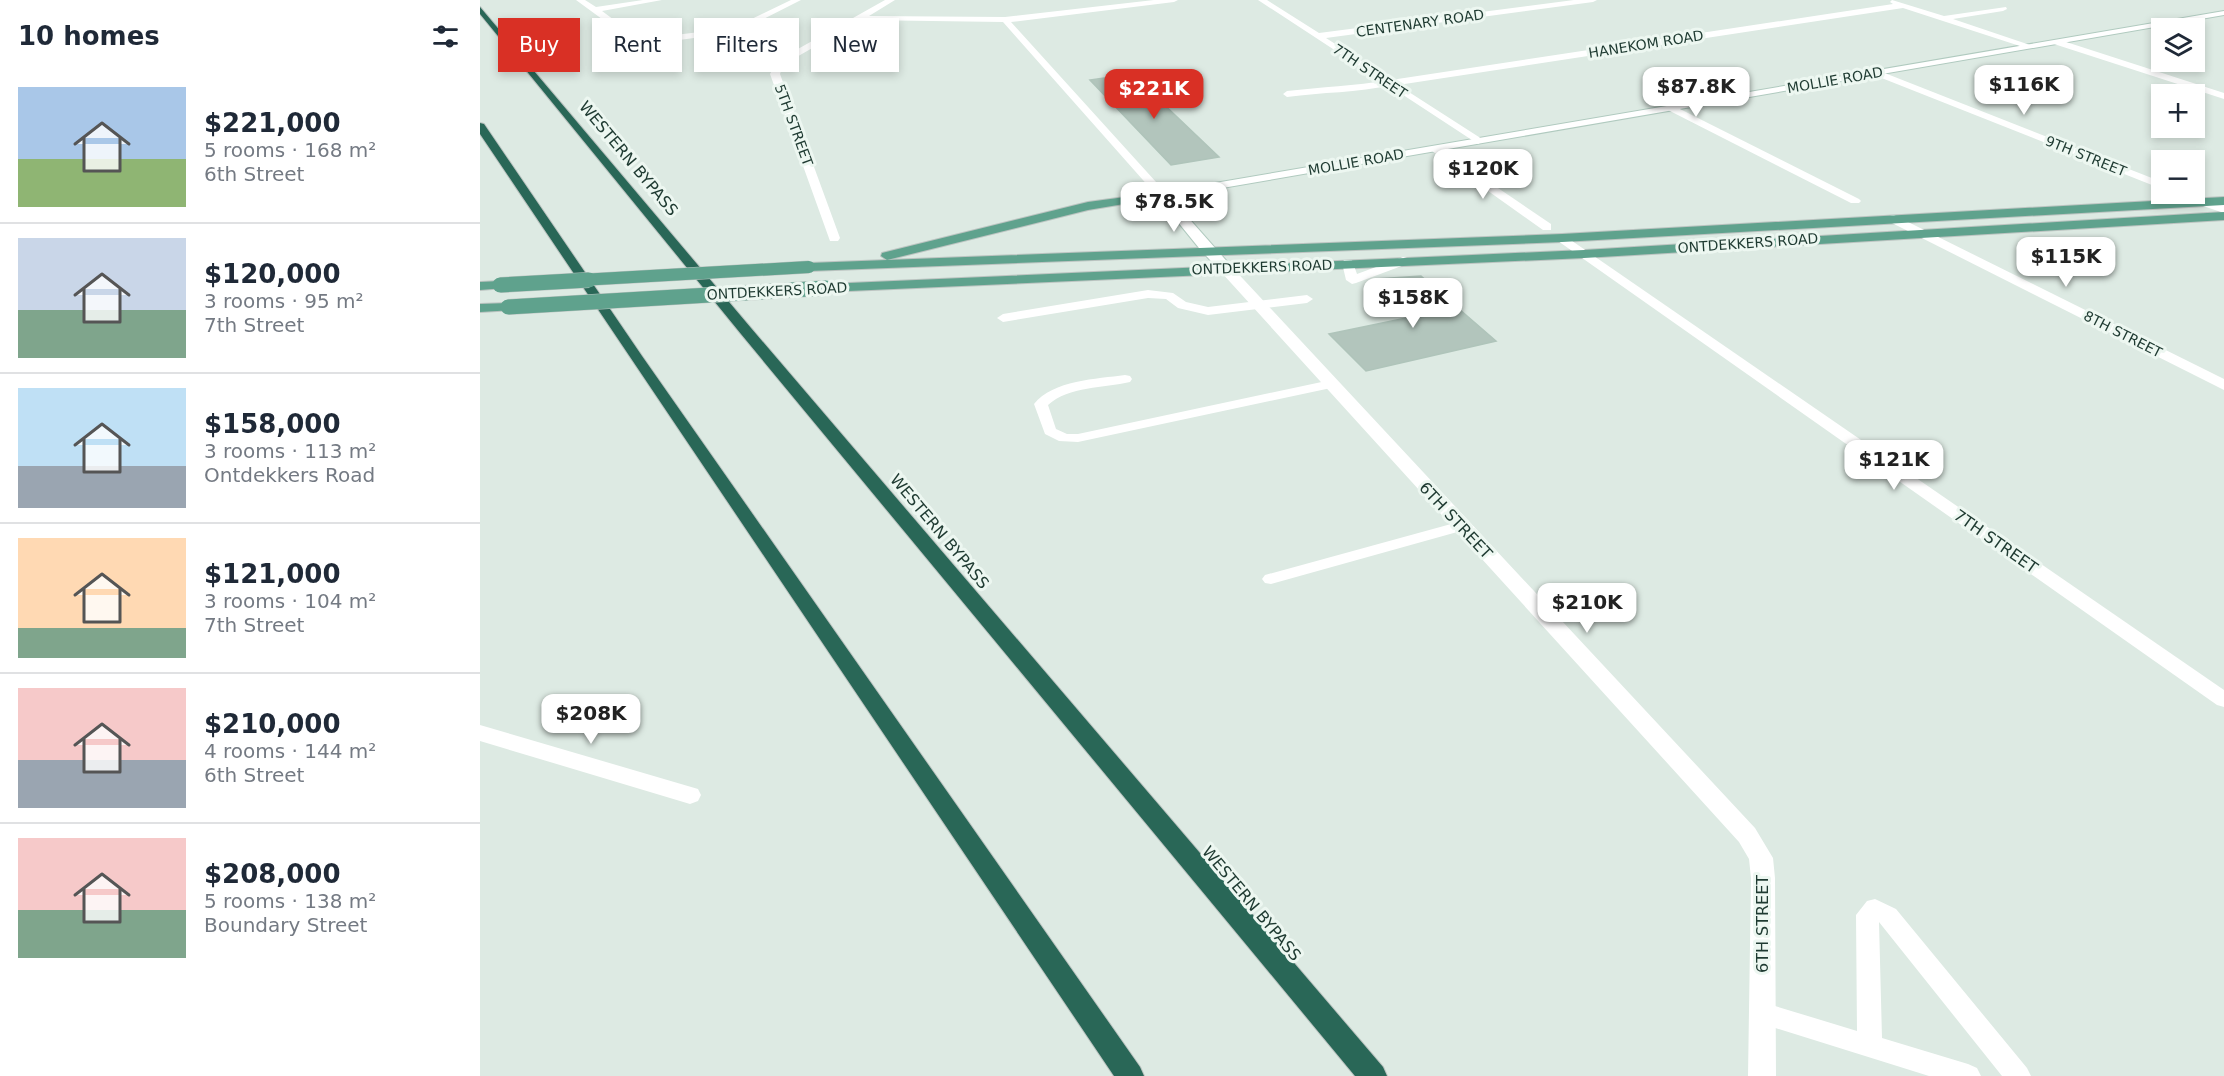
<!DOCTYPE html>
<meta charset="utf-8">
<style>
:root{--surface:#fff;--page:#f6f6f7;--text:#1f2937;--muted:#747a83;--line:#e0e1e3;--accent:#d93025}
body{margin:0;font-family:"DejaVu Sans",sans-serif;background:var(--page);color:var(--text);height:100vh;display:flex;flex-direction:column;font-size:22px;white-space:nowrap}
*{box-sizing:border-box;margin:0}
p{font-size:20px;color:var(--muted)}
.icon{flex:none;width:33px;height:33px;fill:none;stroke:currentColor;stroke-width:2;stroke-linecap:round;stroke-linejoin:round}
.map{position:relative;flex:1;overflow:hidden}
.side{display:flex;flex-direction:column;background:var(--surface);width:480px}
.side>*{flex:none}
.guide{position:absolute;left:18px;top:18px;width:570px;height:54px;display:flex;gap:12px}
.fabs{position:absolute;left:1671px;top:18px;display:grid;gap:12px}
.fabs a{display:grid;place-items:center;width:54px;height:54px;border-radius:0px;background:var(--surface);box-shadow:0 3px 9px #0003;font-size:30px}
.price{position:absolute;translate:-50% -51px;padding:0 14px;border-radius:12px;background:#fff;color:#222;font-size:20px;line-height:39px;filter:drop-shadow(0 2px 3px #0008)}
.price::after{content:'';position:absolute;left:50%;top:36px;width:18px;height:14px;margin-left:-9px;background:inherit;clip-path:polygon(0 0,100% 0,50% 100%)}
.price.active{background:var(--accent);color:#fff}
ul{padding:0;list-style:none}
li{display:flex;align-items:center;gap:18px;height:150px;padding:0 18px}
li+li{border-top:2px solid var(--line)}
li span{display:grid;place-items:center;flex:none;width:168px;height:120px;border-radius:0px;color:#555}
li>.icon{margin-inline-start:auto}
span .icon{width:72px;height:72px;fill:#fffc;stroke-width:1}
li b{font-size:26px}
h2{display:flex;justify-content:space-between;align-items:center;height:72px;padding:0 18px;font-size:26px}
.chip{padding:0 21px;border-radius:0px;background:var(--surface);box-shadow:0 3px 9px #0003;font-size:21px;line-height:54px}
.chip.active{background:var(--accent);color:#fff}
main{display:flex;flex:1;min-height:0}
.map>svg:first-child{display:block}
.building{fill:#b2c5bc;stroke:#afc4ba;stroke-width:1.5}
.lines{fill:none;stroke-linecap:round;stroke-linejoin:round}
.secondary-casing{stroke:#b0cabf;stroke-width:2}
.primary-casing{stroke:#bcc4c1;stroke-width:2}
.highway-casing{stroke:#bcc4c1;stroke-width:2}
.lane{fill:#fff;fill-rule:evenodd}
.street{fill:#fff;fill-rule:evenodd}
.secondary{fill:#fff;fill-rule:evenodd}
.primary{fill:#5fa28d;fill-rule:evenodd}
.highway{fill:#296757;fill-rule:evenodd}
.primary-bridge-far1-casing{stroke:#bcc4c1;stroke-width:13;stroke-linecap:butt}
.primary-bridge-casing{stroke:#bcc4c1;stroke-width:16;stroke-linecap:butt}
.primary-bridge-far1{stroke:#5fa28d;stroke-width:12}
.primary-bridge{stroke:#5fa28d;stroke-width:15}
.labels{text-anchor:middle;stroke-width:6;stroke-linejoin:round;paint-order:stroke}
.far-street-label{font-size:14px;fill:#1e3a31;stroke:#edf7f1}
.street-label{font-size:16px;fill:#1e3a31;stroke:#edf7f1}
</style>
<main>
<section class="side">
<h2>10 homes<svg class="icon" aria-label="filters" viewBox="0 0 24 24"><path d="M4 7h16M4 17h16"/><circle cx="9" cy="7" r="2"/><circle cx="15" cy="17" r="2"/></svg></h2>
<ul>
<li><span style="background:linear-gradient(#a9c7e8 60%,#8fb573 0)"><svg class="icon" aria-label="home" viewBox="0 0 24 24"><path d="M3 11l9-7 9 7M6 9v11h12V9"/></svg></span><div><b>$221,000</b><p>5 rooms · 168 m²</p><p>6th Street</p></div></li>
<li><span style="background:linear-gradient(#c9d6e8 60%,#7fa58c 0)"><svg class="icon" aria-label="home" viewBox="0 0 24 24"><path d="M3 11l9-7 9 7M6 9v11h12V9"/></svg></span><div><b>$120,000</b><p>3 rooms · 95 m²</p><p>7th Street</p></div></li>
<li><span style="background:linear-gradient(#bfe0f5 65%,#9aa5b1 0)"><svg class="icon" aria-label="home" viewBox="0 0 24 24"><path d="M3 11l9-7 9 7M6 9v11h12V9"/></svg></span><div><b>$158,000</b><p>3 rooms · 113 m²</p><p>Ontdekkers Road</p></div></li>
<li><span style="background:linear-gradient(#ffd9b3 75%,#7fa58c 0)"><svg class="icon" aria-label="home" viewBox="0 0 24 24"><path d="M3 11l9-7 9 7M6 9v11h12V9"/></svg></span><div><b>$121,000</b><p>3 rooms · 104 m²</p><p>7th Street</p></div></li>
<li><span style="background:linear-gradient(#f6c9c9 60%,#9aa5b1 0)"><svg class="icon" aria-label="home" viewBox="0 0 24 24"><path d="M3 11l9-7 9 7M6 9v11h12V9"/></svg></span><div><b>$210,000</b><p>4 rooms · 144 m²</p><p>6th Street</p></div></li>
<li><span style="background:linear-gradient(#f6c9c9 60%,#7fa58c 0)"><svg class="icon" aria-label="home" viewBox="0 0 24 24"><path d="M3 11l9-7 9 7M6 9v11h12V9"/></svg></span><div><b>$208,000</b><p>5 rooms · 138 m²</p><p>Boundary Street</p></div></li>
</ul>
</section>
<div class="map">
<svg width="1744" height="1076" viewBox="0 0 1744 1076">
<rect width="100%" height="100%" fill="#ddeae3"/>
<!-- building -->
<g class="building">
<path d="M652,74l87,83 -48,8 -81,-85z"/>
<path d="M941,276l75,65 -130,30 -37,-37 87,-18 -39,-37z"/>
</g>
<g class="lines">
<!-- secondary casing -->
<g class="secondary-casing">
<path id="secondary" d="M1744,11v4l-1054,182 61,69 2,3 -2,3h-10l-22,-24 -43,-53 6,-3z"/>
</g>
<!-- primary casing -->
<g class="primary-casing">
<g id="primary">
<path d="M682,192l4,1v4l-78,13 -201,50 -6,-4 1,-3 206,-51z"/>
<path d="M1744,197v8l-662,37 -753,29 -6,-4 6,-4 753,-29z"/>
<path d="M1744,212v8l-640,38 -758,34 -7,-4 7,-4 758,-34z"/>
<path d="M20,281l7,4 -2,3 -25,2v-8z"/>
<path d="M28,303l7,4 -2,3 -33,2v-8z"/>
</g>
</g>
<!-- highway casing -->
<g class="highway-casing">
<g id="highway">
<path d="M0,7l271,321 632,739 4,9h-32l-614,-742 -261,-320z"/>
<path d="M0,123l4,1 158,232 498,711 4,9h-30l-634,-942z"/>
</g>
</g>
<!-- lane -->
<g class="lane">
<path d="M909,80l4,3 -1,2c-35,8 -70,7 -105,12l-4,-3 4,-3c34,-4 68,-5 102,-11z"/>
<path d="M923,257l4,1v6l-51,19 -4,1 -6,-4 -4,-17 2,-3h8l5,14z"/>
<path d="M668,290l25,3 13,9 22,5 99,-12 6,4 -6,4 -99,12 -30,-7 -12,-9 -18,-1 -145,24 -6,-4 6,-4z"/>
<path d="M645,375l5,1 2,3 -2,3c-26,6 -61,4 -82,23l8,24 11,5h11l253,-54 7,4 -7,4 -253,54 -19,-1 -14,-7 -11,-30c19,-24 63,-25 91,-29z"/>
<path d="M982,521l8,5 -2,3 -197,55 -6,-1 -3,-4 3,-4z"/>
<path d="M1395,899l21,10 131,159 4,8h-29l-123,-154 3,116 86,26 9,4 4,8h-52l-176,-55 -3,-8 3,-8 9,-3 95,29 -1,-116 11,-14z"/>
</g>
<!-- street -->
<g class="street">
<path d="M96,0h9l11,7 47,-7h19l-60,11 35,26 13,1 83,-10 58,-28h10l-63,32 -88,12 -18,-3z"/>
<path d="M405,0h10l-26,16 136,1 149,-17h24l-4,2 -163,20 155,171v4h-8l-155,-175 -142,-2 -66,38 -13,10 -2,6 60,164 -2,3h-8l-60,-167 5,-9 14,-11z"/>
<path d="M778,0h9l52,33 255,-33h23l-4,2 -267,36 65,42 502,-76 -3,-2 2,-2 52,16 62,-9 1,2 -4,2 -50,8 80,27 -7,2 -123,-40 -505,77 84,54 1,2 -5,3z"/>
<path d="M1574,40h6l164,53v6l-170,-55z"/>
<path d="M1397,70l285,112v7l-288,-114 -2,-2z"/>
<path d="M1192,105l187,94 2,2 -2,2h-8l-183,-93 -1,-2z"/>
<path d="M956,146l115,78v6h-8l-111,-79v-4z"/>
<path d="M1727,199l17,6v8l-21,-7 -2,-3z"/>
<path d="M1414,215l330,164v11l-334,-168v-6z"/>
<path d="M1082,234l662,456v17l-7,-2 -659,-464 -2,-3z"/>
<path d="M746,265l5,1 524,562 18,30 2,20 1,198h-28l3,-198 -2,-19 -10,-17 -518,-570 -2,-3 2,-3z"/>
<path d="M0,725l218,64 3,6 -3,6 -8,3 -210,-63z"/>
</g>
<!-- secondary -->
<use href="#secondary" class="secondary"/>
<!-- primary -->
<use href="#primary" class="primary"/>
<!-- highway -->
<use href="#highway" class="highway"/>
<!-- primary-bridge-far1 casing -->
<g class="primary-bridge-far1-casing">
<path id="primary-bridge-far1" d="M83,281l246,-14"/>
</g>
<!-- primary-bridge casing -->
<g class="primary-bridge-casing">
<g id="primary-bridge">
<path d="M20,285l89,-5"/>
<path d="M28,307l318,-19"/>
</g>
</g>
<!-- primary-bridge-far1 -->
<use href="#primary-bridge-far1" class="primary-bridge-far1"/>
<!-- primary-bridge -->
<use href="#primary-bridge" class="primary-bridge"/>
</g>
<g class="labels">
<!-- far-street labels -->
<g class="far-street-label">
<text transform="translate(940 23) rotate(-8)" y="5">CENTENARY ROAD</text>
<text transform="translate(1166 44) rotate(-9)" y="5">HANEKOM ROAD</text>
<text transform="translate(890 71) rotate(34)" y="5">7TH STREET</text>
<text transform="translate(1355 80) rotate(-10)" y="5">MOLLIE ROAD</text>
<text transform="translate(314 125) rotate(70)" y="5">5TH STREET</text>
<text transform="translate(1606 156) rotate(22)" y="5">9TH STREET</text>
<text transform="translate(876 162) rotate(-10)" y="5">MOLLIE ROAD</text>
<text transform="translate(1268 243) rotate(-4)" y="5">ONTDEKKERS ROAD</text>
<text transform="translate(782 267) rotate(-2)" y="5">ONTDEKKERS ROAD</text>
<text transform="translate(297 291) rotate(-3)" y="5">ONTDEKKERS ROAD</text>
<text transform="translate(1643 334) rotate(27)" y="5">8TH STREET</text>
</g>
<!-- street labels -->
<g class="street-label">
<text transform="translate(149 158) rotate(50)" y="6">WESTERN BYPASS</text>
<text transform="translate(976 520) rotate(47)" y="6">6TH STREET</text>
<text transform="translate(460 531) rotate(50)" y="6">WESTERN BYPASS</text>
<text transform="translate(1516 541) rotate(35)" y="6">7TH STREET</text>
<text transform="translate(772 903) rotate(50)" y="6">WESTERN BYPASS</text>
<text transform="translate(1282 924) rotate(-90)" y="6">6TH STREET</text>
</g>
</g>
</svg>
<div class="fabs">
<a><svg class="icon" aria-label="layers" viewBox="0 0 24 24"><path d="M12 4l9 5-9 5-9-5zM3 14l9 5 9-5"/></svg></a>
<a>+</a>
<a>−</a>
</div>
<b class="price" style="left:1544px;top:116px">$116K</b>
<b class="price" style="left:1216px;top:118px">$87.8K</b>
<b class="price active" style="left:674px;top:120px">$221K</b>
<b class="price" style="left:1003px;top:200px">$120K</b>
<b class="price" style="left:694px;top:233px">$78.5K</b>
<b class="price" style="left:1586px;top:288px">$115K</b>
<b class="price" style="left:933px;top:329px">$158K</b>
<b class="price" style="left:1414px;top:491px">$121K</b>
<b class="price" style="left:1107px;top:634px">$210K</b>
<b class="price" style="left:111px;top:745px">$208K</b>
<div class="guide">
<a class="chip active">Buy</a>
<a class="chip">Rent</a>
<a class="chip">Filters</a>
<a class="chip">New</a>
</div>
</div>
</main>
